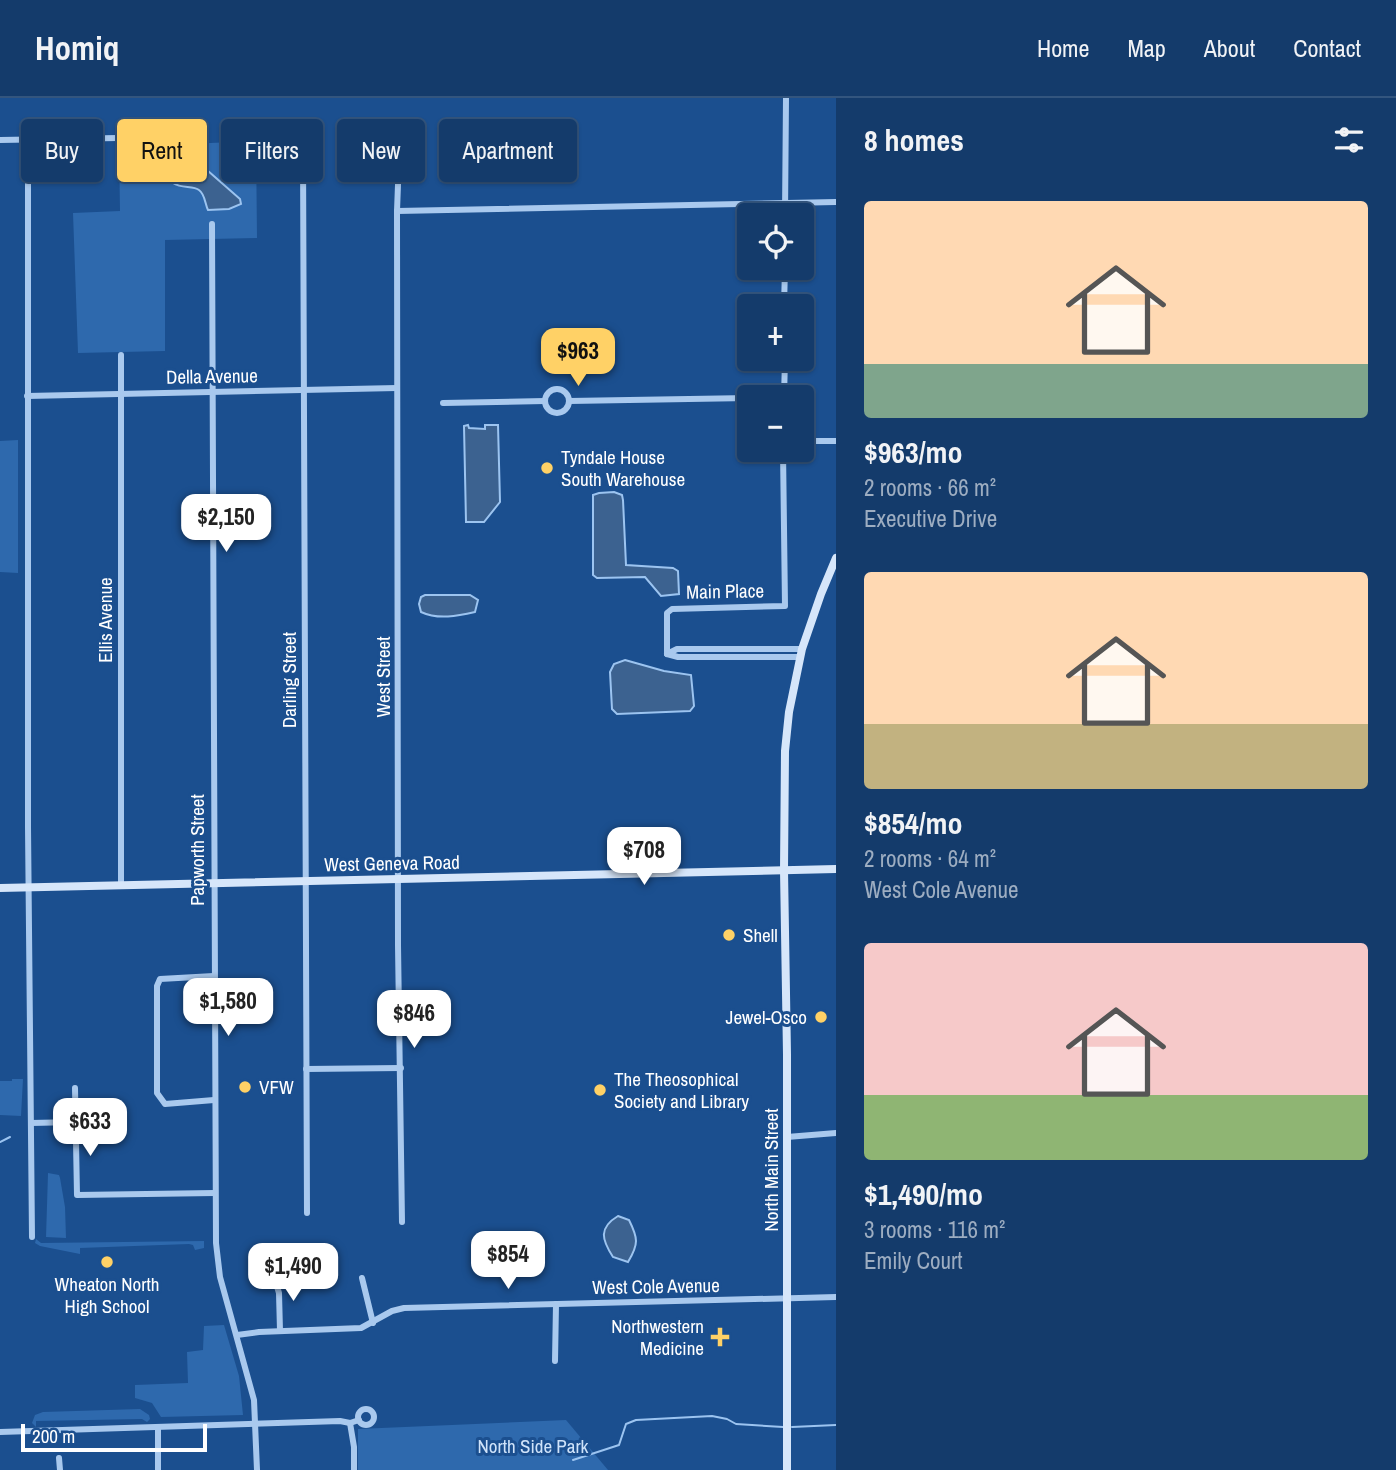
<!DOCTYPE html>
<meta charset="utf-8">
<style>
:root{--surface:#143b6b;--page:#1d4271;--text:#f1f3f6;--muted:#9dadc1;--line:#33557e;--accent:#ffd166}
body{margin:0;font-family:"Archivo Narrow",sans-serif;background:var(--page);color:var(--text);height:100vh;display:flex;flex-direction:column;font-size:26px;white-space:nowrap}
*{box-sizing:border-box;margin:0}
p{font-size:23px;color:var(--muted)}
.icon{flex:none;width:38px;height:38px;fill:none;stroke:currentColor;stroke-width:2;stroke-linecap:round;stroke-linejoin:round}
.map{position:relative;flex:1;overflow:hidden}
.drawer{display:flex;flex-direction:column;background:var(--surface);width:560px}
.drawer>*{flex:none}
.top-card{position:absolute;left:21px;top:21px;width:665px;height:63px;display:flex;gap:14px}
.buttons{position:absolute;left:737px;top:105px;display:grid;gap:14px}
.buttons a{display:grid;place-items:center;width:77px;height:77px;border-radius:7px;background:var(--surface);box-shadow:0 2px 5px #0004,0 0 0 2px var(--line);font-size:35px}
.scale{position:absolute;left:21px;bottom:18px;width:186px;box-sizing:border-box;padding-left:7px;border:4px solid #fff;border-top:0;font-size:19px;line-height:24px;white-space:nowrap;color:#fff;-webkit-text-stroke:5px #1b4f8f;paint-order:stroke}
.price{position:absolute;translate:-50% -60px;padding:0 16px;border-radius:14px;background:#fff;color:#222;font-size:23px;line-height:46px;filter:drop-shadow(0 2px 4px #0008)}
.price::after{content:'';position:absolute;left:50%;top:42px;width:21px;height:16px;margin-left:-10px;background:inherit;clip-path:polygon(0 0,100% 0,50% 100%)}
.price.selected{background:var(--accent);color:#111}
ul{padding:0;list-style:none}
li{display:grid;align-content:center;gap:14px;height:371px;padding:0 28px}
li span{display:grid;place-items:center;height:217px;border-radius:7px;color:#555}
li>.icon{margin-inline-start:auto}
span .icon{width:126px;height:126px;fill:#fffc;stroke-width:1}
li b{font-size:30px}
h2{display:flex;justify-content:space-between;align-items:center;height:84px;padding:0 28px;font-size:30px}
.tag{padding:0 24px;border-radius:7px;background:var(--surface);box-shadow:0 2px 5px #0004,0 0 0 2px var(--line);font-size:24px;line-height:63px}
.tag.selected{background:var(--accent);color:#111}
header{display:flex;align-items:center;gap:42px;box-sizing:border-box;height:98px;padding:0 35px;background:var(--surface);border-bottom:2px solid var(--line)}
header strong{font-size:33px}
nav{display:flex;gap:38px;margin-inline-start:auto;font-size:24px}
main{display:flex;flex:1;min-height:0}
.map>svg:first-child{display:block}
.green{fill:#2e69ad}
.water{fill:#3c6290;stroke:#9cc4f0;stroke-width:2}
.lines{fill:none;stroke-linecap:round;stroke-linejoin:round}
.stream{stroke:#9cc4f0;stroke-width:2}
.street{stroke:#a9c9ee;stroke-width:6}
.secondary{stroke:#d6e6fa;stroke-width:8}
.poi-dot{fill:#ffd166;stroke:#1b4f8f;stroke-width:2.5}
.labels{text-anchor:middle;stroke-width:6;stroke-linejoin:round;paint-order:stroke}
.street-label{font-size:19px;fill:#fff;stroke:#1b4f8f}
.poi-label{font-size:19px;fill:#fff;stroke:#1b4f8f;text-anchor:start}
.park-label{font-size:19px;fill:#cfe3fa;stroke:#1b4f8f}
</style>
<header>
<strong>Homiq</strong>
<nav><a>Home</a><a>Map</a><a>About</a><a>Contact</a></nav>
</header>
<main>
<div class="map">
<svg width="836" height="1372" viewBox="0 0 836 1372">
<rect width="100%" height="100%" fill="#1b4f8f"/>
<!-- green -->
<g class="green">
<path d="M256,43l1,97 -92,2v111l-87,2 -5,-140 47,-2 -1,-64z"/>
<path d="M18,342v133l-18,-1v-131z"/>
<path d="M12,981h11l-2,37 -21,-1v-34h12z"/>
<path d="M48,1075l11,2 1,3 5,29 1,31 -20,-1z"/>
<path d="M36,1141l5,4 163,-2v7l-9,2 -2,-5 -4,-1 -109,4v6l-40,-8 -5,-3z"/>
<path d="M224,1227l15,51 4,39 -82,2 -9,-14 -17,-5v-13l53,-2 -1,-31 16,-2 1,-24z"/>
<path d="M140,1311l9,6 1,4 -3,3 -5,-3 -106,2v6l-4,-4 3,-8 8,-3z"/>
<path d="M566,1322l42,50h-250v-41z"/>
</g>
<!-- water -->
<g class="water">
<path d="M173,50l10,1 57,50 1,5 -12,5 -21,1c-3,-6 -3,-16 -9,-20 -6,-5 -17,-1 -26,-7 -15,-9 -17,-27 0,-35z"/>
<path d="M468,327l1,3 16,1v-4h13l2,77 -16,20h-18l-2,-96z"/>
<path d="M614,394l8,3 1,5 3,65 47,3 5,3 1,23 -18,2 -16,-19 -48,1 -4,-3v-80l6,-2z"/>
<path d="M425,497h45l8,5 -3,12c-17,4 -37,8 -54,0l-2,-8 2,-7z"/>
<path d="M625,562l39,11 27,4 3,31 -4,5 -73,3 -5,-5 -2,-37 4,-8z"/>
<path d="M618,1118l11,4c9,18 10,24 -1,42l-15,-5c-11,-17 -15,-29 5,-41z"/>
</g>
<g class="lines">
<!-- stream -->
<g class="stream">
<path d="M0,1044l10,-5"/>
<path d="M792,1329l44,-2"/>
<path d="M573,1362l46,-15 7,-21 10,-4 76,-4 15,3 9,5 47,3"/>
</g>
<!-- street -->
<g class="street">
<path d="M355,35l45,-1 -3,79 1,734 4,277"/>
<path d="M0,42l118,-2"/>
<path d="M28,42v687l4,410"/>
<path d="M303,50l4,1065"/>
<path d="M397,113l439,-9"/>
<path d="M785,117l1,-117"/>
<path d="M212,126l4,1019 4,34 34,123 3,70"/>
<path d="M784,208l1,-38"/>
<circle cx="557" cy="303" r="12"/>
<path d="M27,298l370,-8"/>
<path d="M762,299h22"/>
<path d="M784,299l1,-38"/>
<path d="M569,303l180,-3"/>
<path d="M443,305l102,-2"/>
<path d="M802,343h34"/>
<path d="M667,556v-41l5,-4 113,-3 -2,-156"/>
<path d="M667,556l10,-5h125"/>
<path d="M667,556l11,3h122"/>
<path d="M121,787v-530"/>
<path d="M214,878l-54,3 -3,7v107l8,11 49,-4"/>
<path d="M306,971l95,-1"/>
<path d="M75,990l2,107 138,-2"/>
<path d="M31,1025l45,-1"/>
<path d="M787,1039l49,-4"/>
<path d="M362,1180l11,45"/>
<path d="M275,1182l4,13 1,38"/>
<path d="M237,1237l22,-3 102,-4 31,-17 12,-3 432,-11"/>
<path d="M555,1263l1,-57"/>
<circle cx="366" cy="1319" r="8"/>
<path d="M350,1325l4,24v23"/>
<path d="M158,1330v42"/>
<path d="M0,1334l340,-11 10,2 9,-3"/>
<path d="M59,1360l1,12"/>
</g>
<!-- secondary -->
<g class="secondary">
<path d="M0,790l836,-19"/>
<path d="M787,1372v-416l-3,-184 1,-119 4,-39 13,-63 19,-55 15,-36"/>
</g>
</g>
<!-- markers -->
<g class="poi-dot">
<circle cx="547" cy="370" r="7"/>
<circle cx="729" cy="837" r="7"/>
<circle cx="821" cy="919" r="7"/>
<circle cx="245" cy="989" r="7"/>
<circle cx="600" cy="992" r="7"/>
<circle cx="107" cy="1164" r="7"/>
<path d="M716.5 1228.5h7v7h7v7h-7v7h-7v-7h-7v-7h7z"/>
</g>
<g class="labels">
<!-- street labels -->
<g class="street-label">
<text transform="translate(212 278) rotate(-1)" y="7">Della Avenue</text>
<text transform="translate(725 493) rotate(-1)" y="7">Main Place</text>
<text transform="translate(105 522) rotate(-90)" y="7">Ellis Avenue</text>
<text transform="translate(383 579) rotate(-90)" y="7">West Street</text>
<text transform="translate(289 582) rotate(-90)" y="7">Darling Street</text>
<text transform="translate(197 752) rotate(-90)" y="7">Papworth Street</text>
<text transform="translate(392 765) rotate(-1)" y="7">West Geneva Road</text>
<text transform="translate(771 1072) rotate(-90)" y="7">North Main Street</text>
<text transform="translate(656 1188) rotate(-1)" y="7">West Cole Avenue</text>
</g>
<!-- poi labels -->
<g class="poi-label">
<text x="561" y="366">Tyndale House<tspan x="561" dy="22">South Warehouse</tspan></text>
<text x="743" y="844">Shell</text>
<text x="807" y="926" text-anchor="end">Jewel-Osco</text>
<text x="614" y="988">The Theosophical<tspan x="614" dy="22">Society and Library</tspan></text>
<text x="259" y="996">VFW</text>
<text x="107" y="1193" text-anchor="middle">Wheaton North<tspan x="107" dy="22">High School</tspan></text>
<text x="704" y="1235" text-anchor="end">Northwestern<tspan x="704" dy="22">Medicine</tspan></text>
</g>
<!-- park labels -->
<g class="park-label">
<text x="533" y="1355">North Side Park</text>
</g>
</g>
</svg>
<div class="buttons">
<a><svg class="icon" aria-label="locate" viewBox="0 0 24 24"><circle cx="12" cy="12" r="6"/><path d="M12 2v4M12 18v4M2 12h4M18 12h4"/></svg></a>
<a>+</a>
<a>−</a>
</div>
<div class="scale">200 m</div>
<b class="price selected" style="left:578px;top:290px">$963</b>
<b class="price" style="left:226px;top:456px">$2,150</b>
<b class="price" style="left:644px;top:789px">$708</b>
<b class="price" style="left:228px;top:940px">$1,580</b>
<b class="price" style="left:414px;top:952px">$846</b>
<b class="price" style="left:90px;top:1060px">$633</b>
<b class="price" style="left:508px;top:1193px">$854</b>
<b class="price" style="left:293px;top:1205px">$1,490</b>
<div class="top-card">
<a class="tag">Buy</a>
<a class="tag selected">Rent</a>
<a class="tag">Filters</a>
<a class="tag">New</a>
<a class="tag">Apartment</a>
</div>
</div>
<section class="drawer">
<h2>8 homes<svg class="icon" aria-label="filters" viewBox="0 0 24 24"><path d="M4 7h16M4 17h16"/><circle cx="9" cy="7" r="2"/><circle cx="15" cy="17" r="2"/></svg></h2>
<ul>
<li><span style="background:linear-gradient(#ffd9b3 75%,#7fa58c 0)"><svg class="icon" aria-label="home" viewBox="0 0 24 24"><path d="M3 11l9-7 9 7M6 9v11h12V9"/></svg></span><div><b>$963/mo</b><p>2 rooms · 66 m²</p><p>Executive Drive</p></div></li>
<li><span style="background:linear-gradient(#ffd9b3 70%,#c2b280 0)"><svg class="icon" aria-label="home" viewBox="0 0 24 24"><path d="M3 11l9-7 9 7M6 9v11h12V9"/></svg></span><div><b>$854/mo</b><p>2 rooms · 64 m²</p><p>West Cole Avenue</p></div></li>
<li><span style="background:linear-gradient(#f6c9c9 70%,#8fb573 0)"><svg class="icon" aria-label="home" viewBox="0 0 24 24"><path d="M3 11l9-7 9 7M6 9v11h12V9"/></svg></span><div><b>$1,490/mo</b><p>3 rooms · 116 m²</p><p>Emily Court</p></div></li>
</ul>
</section>
</main>
